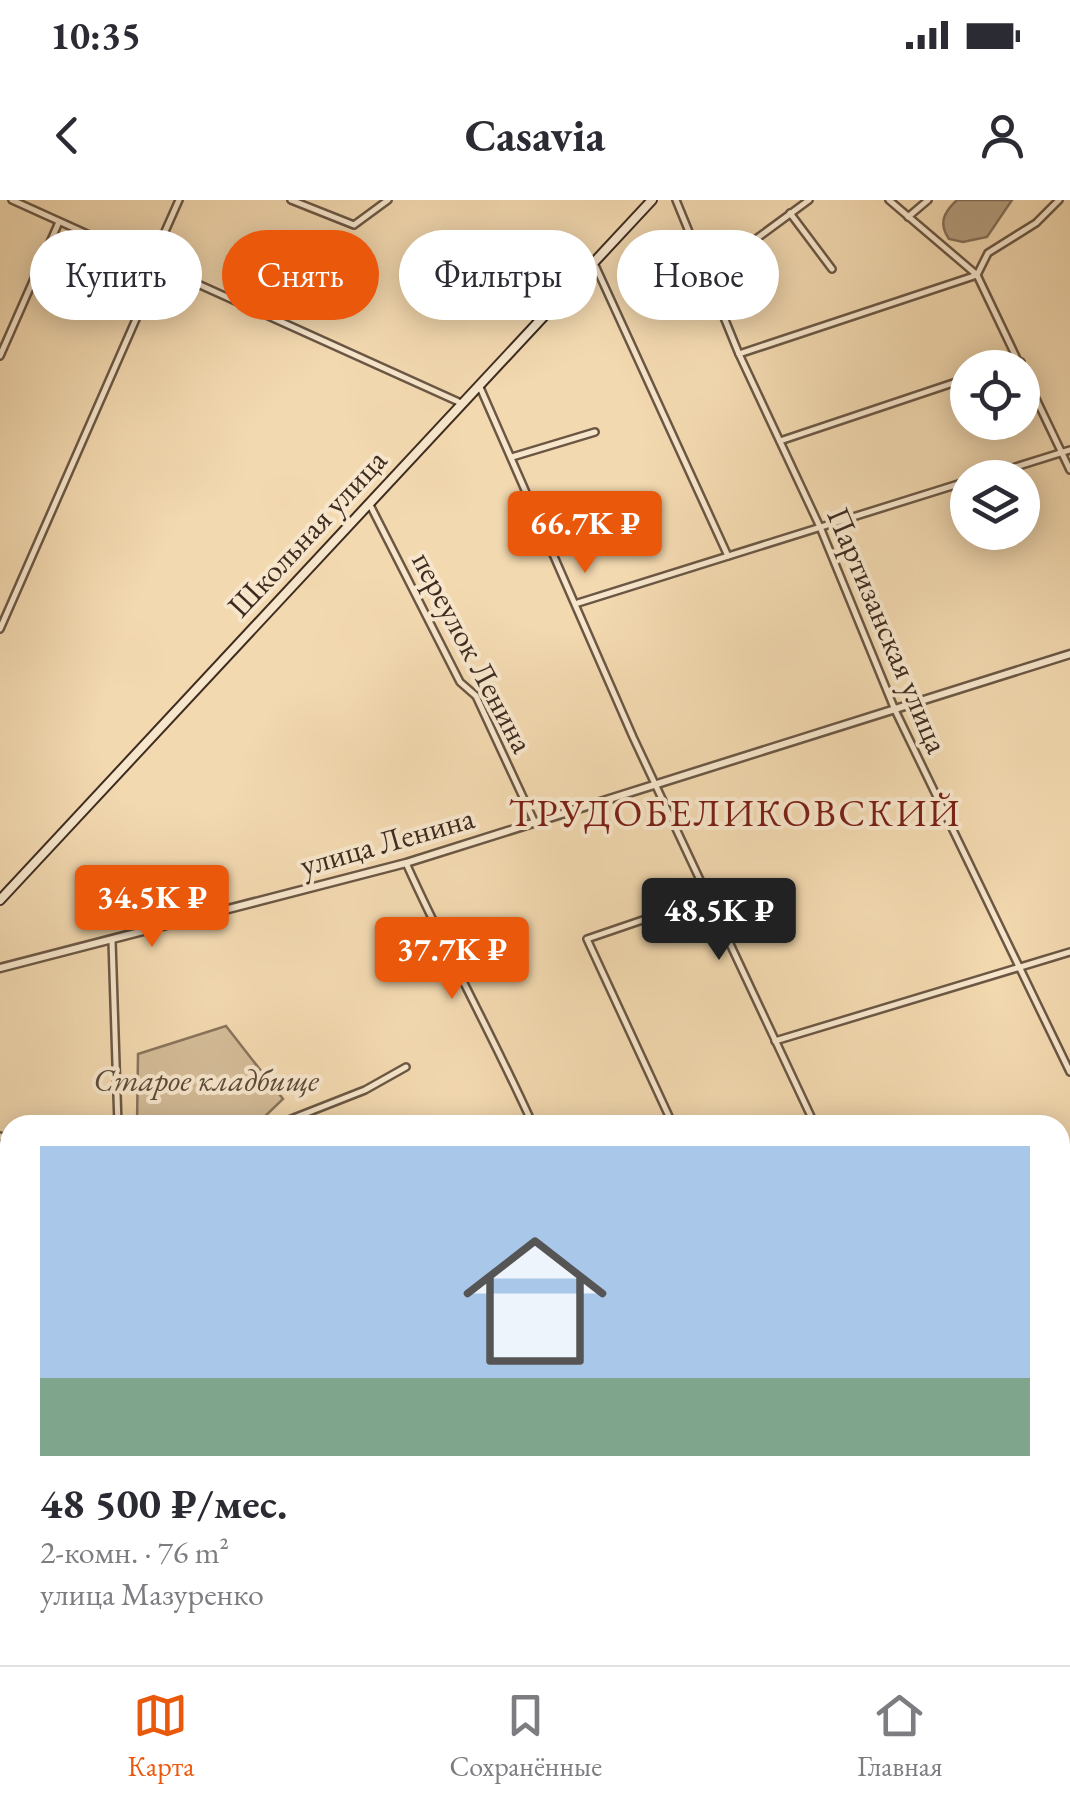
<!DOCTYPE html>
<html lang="ru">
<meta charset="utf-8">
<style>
:root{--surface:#fff;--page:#f7f7f7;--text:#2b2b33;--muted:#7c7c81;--line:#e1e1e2;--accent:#ea580c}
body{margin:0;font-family:"EB Garamond",serif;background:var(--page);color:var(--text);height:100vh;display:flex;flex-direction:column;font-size:38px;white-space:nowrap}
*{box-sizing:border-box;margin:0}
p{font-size:32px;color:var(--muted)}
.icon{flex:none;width:55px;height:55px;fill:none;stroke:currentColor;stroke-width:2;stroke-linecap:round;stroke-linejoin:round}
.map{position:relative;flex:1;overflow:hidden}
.sheet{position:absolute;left:0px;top:915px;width:1070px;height:550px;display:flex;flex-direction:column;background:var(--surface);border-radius:30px 30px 0 0;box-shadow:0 5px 25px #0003}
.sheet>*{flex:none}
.banner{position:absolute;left:30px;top:30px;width:1010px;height:90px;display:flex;gap:20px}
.tools{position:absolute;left:950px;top:150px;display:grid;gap:20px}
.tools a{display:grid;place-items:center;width:90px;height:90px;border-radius:50%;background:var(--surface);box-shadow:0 5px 25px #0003;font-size:50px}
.price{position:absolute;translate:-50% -85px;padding:0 22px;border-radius:10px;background:var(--accent);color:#fff;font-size:32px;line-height:65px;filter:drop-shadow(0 2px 5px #0008)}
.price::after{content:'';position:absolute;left:50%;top:60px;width:30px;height:22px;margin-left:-15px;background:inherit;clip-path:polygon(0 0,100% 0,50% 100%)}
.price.current{background:#222;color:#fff}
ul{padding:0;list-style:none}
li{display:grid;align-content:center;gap:20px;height:530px;padding:0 40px}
li span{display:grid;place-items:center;height:310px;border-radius:0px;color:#555}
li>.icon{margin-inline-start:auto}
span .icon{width:180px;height:180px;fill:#fffc;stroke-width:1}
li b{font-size:42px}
.pill{padding:0 35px;border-radius:45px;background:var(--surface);box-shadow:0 5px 25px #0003;font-size:35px;line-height:90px}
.pill.current{background:var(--accent);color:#fff}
.status{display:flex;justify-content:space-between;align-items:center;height:70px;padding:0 50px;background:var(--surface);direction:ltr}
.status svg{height:28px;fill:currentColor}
header{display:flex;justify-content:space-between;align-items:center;height:130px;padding:0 40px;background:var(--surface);font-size:45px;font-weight:700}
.tab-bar{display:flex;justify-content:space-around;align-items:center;height:140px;border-top:2px solid var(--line);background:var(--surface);font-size:28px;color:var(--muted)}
.tab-bar a{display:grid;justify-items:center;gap:5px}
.tab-bar .current{color:var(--accent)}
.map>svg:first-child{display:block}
.green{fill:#d4bc98;stroke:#89745c;stroke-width:2.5}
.water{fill:#b59e7f;stroke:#857059;stroke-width:2.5}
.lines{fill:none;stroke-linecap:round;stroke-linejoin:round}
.minor-casing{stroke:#6b5744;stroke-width:10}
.tertiary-casing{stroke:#6b5744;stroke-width:11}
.secondary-casing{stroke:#3e2c20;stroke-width:12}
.minor{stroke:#f7e6cc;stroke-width:5}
.tertiary{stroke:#f7e6cc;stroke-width:6}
.secondary{stroke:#f7e6cc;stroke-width:8}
.rail{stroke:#3e2c20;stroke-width:2.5;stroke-dasharray:18 18;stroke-linecap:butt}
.labels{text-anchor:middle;stroke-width:8;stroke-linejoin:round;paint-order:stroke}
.street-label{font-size:32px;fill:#3e2c20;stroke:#f7e6cc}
.park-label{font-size:32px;font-style:italic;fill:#5c4938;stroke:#f7e6cc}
.quarter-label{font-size:38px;letter-spacing:2.5px;fill:#7a1f14;stroke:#f7e6cc}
</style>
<div class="status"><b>10:35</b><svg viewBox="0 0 49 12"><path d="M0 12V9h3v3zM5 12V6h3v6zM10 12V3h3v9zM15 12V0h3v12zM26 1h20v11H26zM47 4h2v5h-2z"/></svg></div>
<header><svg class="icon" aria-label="back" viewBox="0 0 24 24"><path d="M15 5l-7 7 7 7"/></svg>Casavia<svg class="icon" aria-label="person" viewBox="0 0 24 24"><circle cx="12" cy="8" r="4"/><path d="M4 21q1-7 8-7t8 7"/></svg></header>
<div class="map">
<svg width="1070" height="1465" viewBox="0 0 1070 1465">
<rect width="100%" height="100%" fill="#f3d9b0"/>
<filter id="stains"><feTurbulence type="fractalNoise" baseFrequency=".002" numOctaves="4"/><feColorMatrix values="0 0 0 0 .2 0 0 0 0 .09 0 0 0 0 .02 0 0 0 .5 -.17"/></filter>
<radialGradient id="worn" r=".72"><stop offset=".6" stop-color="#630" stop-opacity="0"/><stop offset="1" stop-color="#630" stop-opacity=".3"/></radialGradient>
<!-- green -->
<path class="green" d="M226,826l57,73 -27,26h-119l1,-71z"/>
<!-- water -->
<path class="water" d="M957,0h55l-25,37 -24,5 -14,-3c-11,-16 -5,-27 8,-39z"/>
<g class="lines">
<!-- minor casing -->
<g class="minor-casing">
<g id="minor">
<path d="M12,0l449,203"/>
<path d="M291,0l63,25 34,-25"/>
<path d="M676,0l63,154 81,173 75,183 175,362"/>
<path d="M889,0l88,75 93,195"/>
<path d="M790,13l42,56"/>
<path d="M908,17l20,-17"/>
<path d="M151,63l28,-63"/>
<path d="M594,63l134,293"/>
<path d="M707,75l102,-75"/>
<path d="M739,154l238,-79 11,-22 48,-30 23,-23"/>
<path d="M0,156l59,-134"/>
<path d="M1003,168l18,-6"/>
<path d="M479,185l154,352 182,388"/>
<path d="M780,241l188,-63"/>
<path d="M512,257l83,-25"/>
<path d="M980,278l90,-28"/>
<path d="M369,303l91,179 16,14 59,127"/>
<path d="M578,403l390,-122"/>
<path d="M0,429l158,-360"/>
<path d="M406,663c40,89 87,173 127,262"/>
<path d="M112,741l6,184"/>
<path d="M775,841l295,-89"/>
<path d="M276,925l89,-35 41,-23"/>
<path d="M673,925l-86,-186 120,-41"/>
<path d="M0,936l10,5"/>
<path d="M1060,1030l2,-1"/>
<path d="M0,1050l10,9"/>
<path d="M0,1169h10"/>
<path d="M0,1326l10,1"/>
<path d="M411,1455l12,10"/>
<path d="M335,1465l8,-10"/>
</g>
</g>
<!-- tertiary casing -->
<g class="tertiary-casing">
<path id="tertiary" d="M0,768l406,-105 664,-209"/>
</g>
<!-- secondary casing -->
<g class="secondary-casing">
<path id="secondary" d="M0,700l652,-700"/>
</g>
<!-- minor -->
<use href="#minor" class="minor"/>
<!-- tertiary -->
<use href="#tertiary" class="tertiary"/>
<!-- secondary -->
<use href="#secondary" class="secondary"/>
<!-- rail -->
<path class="rail" d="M1062,1465l8,-9"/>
</g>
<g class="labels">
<!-- street labels -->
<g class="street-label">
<text transform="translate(307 333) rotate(-47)" y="11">Школьная улица</text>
<text transform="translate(888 430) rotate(67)" y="11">Партизанская улица</text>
<text transform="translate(473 452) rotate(62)" y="11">переулок Ленина</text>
<text transform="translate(387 641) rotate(-16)" y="11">улица Ленина</text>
</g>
<!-- park labels -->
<g class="park-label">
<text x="206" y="891">Старое кладбище</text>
</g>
<!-- quarter labels -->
<g class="quarter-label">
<text x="735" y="626">ТРУДОБЕЛИКОВСКИЙ</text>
</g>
</g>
<rect width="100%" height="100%" filter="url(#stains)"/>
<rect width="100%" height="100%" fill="url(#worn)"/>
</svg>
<div class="tools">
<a><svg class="icon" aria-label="locate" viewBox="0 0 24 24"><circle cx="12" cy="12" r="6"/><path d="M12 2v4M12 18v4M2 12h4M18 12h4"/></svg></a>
<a><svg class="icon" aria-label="layers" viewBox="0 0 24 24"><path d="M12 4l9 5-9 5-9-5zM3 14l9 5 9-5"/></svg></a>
</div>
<b class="price" style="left:585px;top:376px">66.7K ₽</b>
<b class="price" style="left:152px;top:750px">34.5K ₽</b>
<b class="price current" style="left:719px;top:763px">48.5K ₽</b>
<b class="price" style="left:452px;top:802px">37.7K ₽</b>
<div class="banner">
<a class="pill">Купить</a>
<a class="pill current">Снять</a>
<a class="pill">Фильтры</a>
<a class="pill">Новое</a>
</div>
<section class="sheet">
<ul>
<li><span style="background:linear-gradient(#a9c7e8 75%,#7fa58c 0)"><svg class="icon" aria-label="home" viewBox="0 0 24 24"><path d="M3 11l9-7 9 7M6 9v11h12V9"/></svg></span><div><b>48 500 ₽/мес.</b><p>2-комн. · 76 m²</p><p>улица Мазуренко</p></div></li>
</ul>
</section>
</div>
<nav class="tab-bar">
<a class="current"><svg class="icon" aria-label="map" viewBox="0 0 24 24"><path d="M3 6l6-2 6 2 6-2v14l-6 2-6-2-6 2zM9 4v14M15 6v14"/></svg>Карта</a>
<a><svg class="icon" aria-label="saved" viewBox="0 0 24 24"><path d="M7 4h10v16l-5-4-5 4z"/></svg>Сохранённые</a>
<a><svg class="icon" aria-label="home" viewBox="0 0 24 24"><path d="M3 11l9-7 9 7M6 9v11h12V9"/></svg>Главная</a>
</nav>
